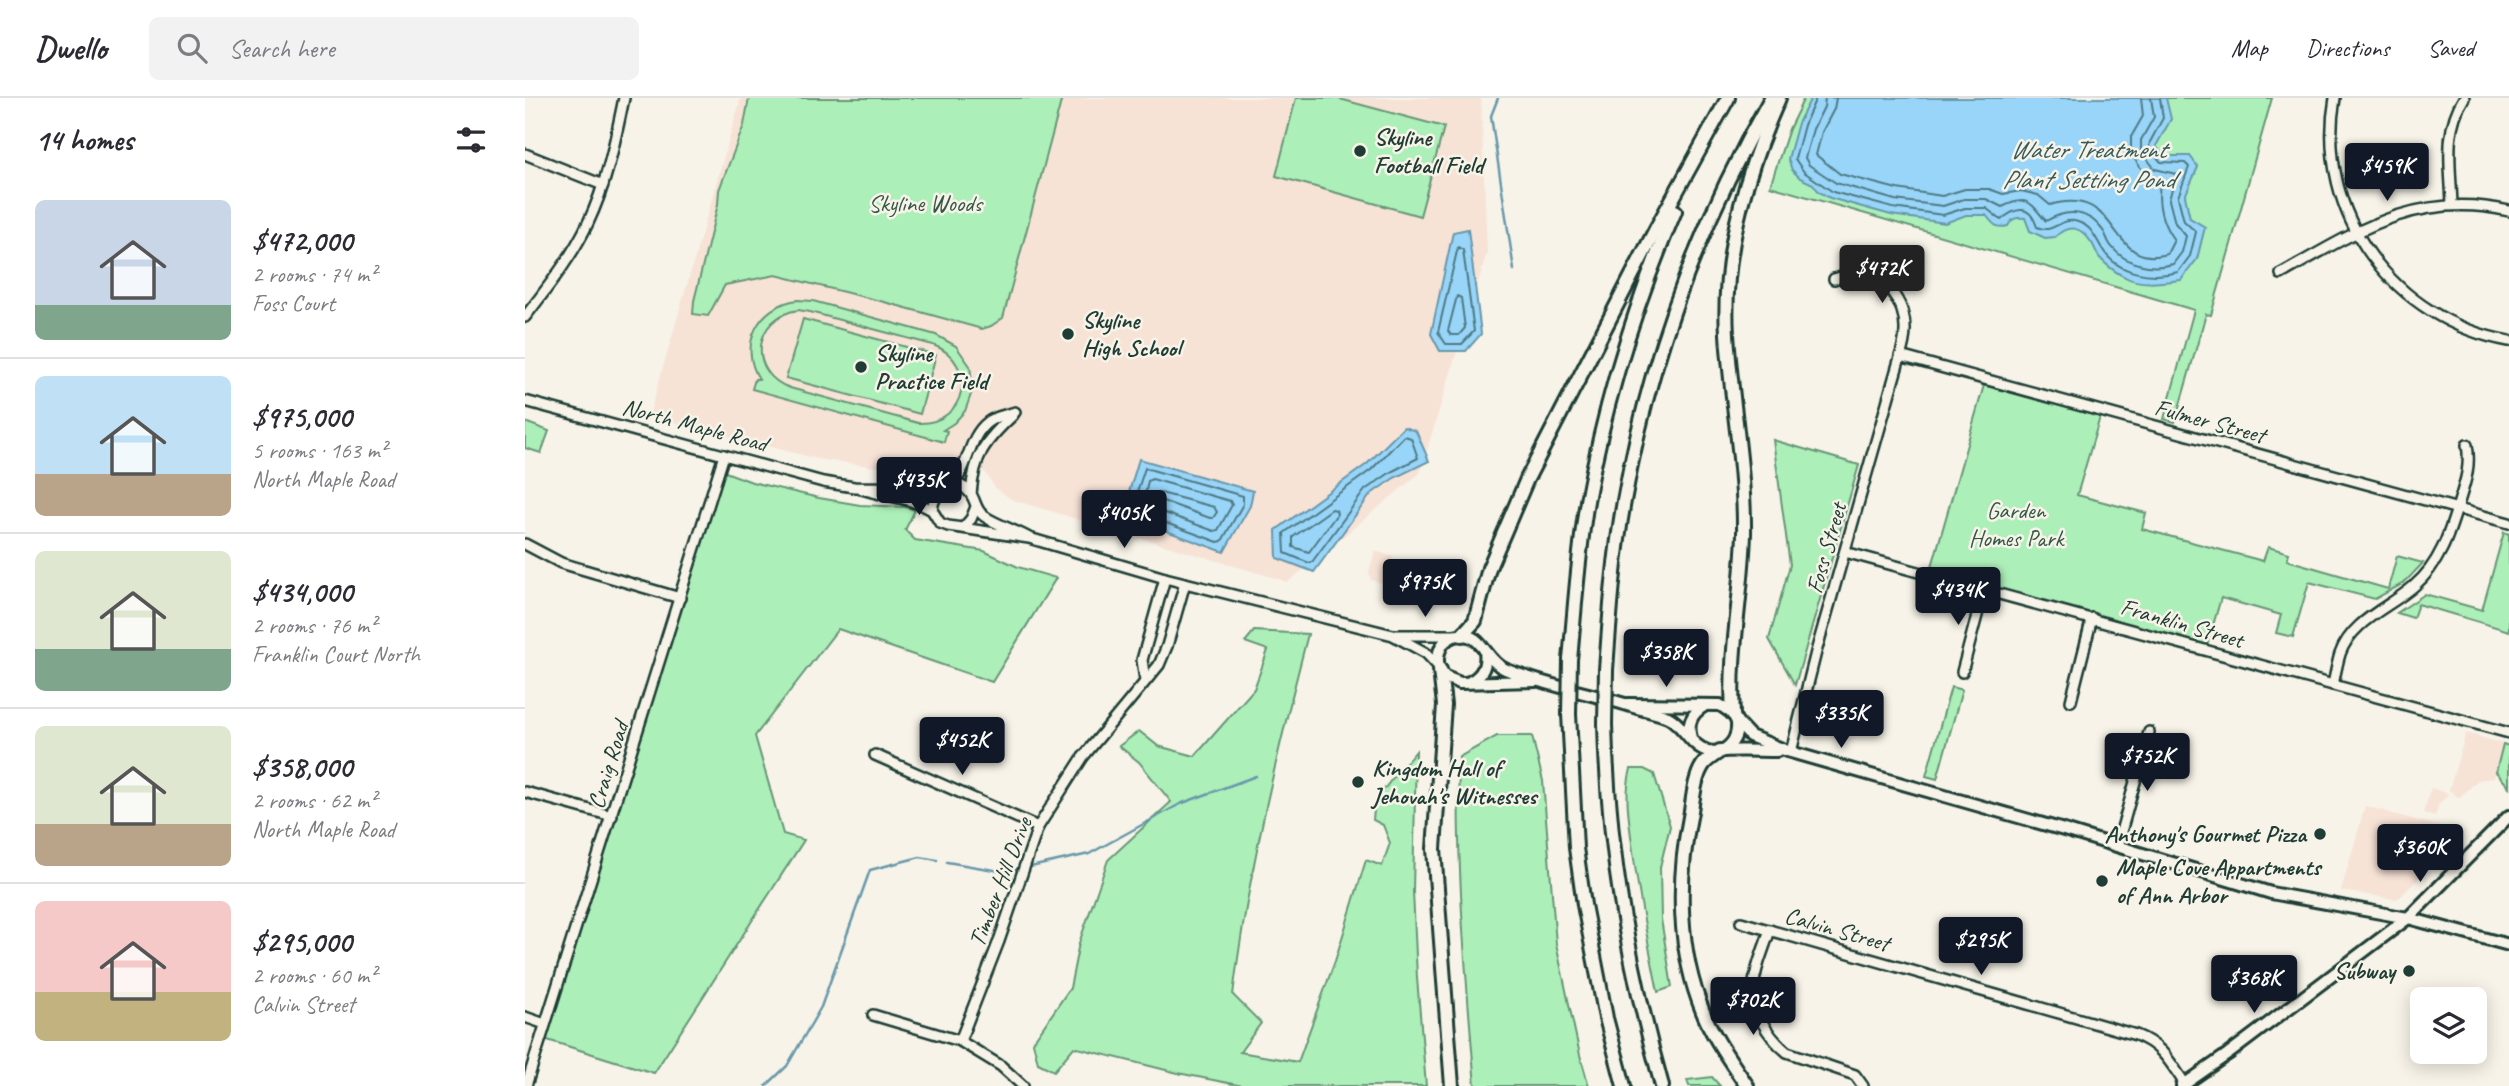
<!DOCTYPE html>
<meta charset="utf-8">
<style>
:root{--surface:#fff;--page:#f2f2f3;--text:#2b2b33;--muted:#7c7c81;--line:#e1e1e2;--accent:#111827}
body{margin:0;font-family:Caveat,sans-serif;background:var(--page);color:var(--text);height:100vh;display:flex;flex-direction:column;font-size:26px;white-space:nowrap}
*{box-sizing:border-box;margin:0}
p{font-size:23px;color:var(--muted)}
.icon{flex:none;width:38px;height:38px;fill:none;stroke:currentColor;stroke-width:2;stroke-linecap:round;stroke-linejoin:round}
.map{position:relative;flex:1;overflow:hidden}
.drawer{display:flex;flex-direction:column;background:var(--surface);width:525px}
.drawer>*{flex:none}
.buttons{position:absolute;left:1885px;top:889px;display:grid;gap:14px}
.buttons a{display:grid;place-items:center;width:77px;height:77px;border-radius:10px;background:var(--surface);box-shadow:0 4px 18px #0003;font-size:35px}
.price{position:absolute;translate:-50% -60px;padding:0 16px;border-radius:7px;background:var(--accent);color:#fff;font-size:23px;line-height:46px;filter:drop-shadow(0 2px 4px #0008)}
.price::after{content:'';position:absolute;left:50%;top:42px;width:21px;height:16px;margin-left:-10px;background:inherit;clip-path:polygon(0 0,100% 0,50% 100%)}
.price.active{background:#222;color:#fff}
ul{padding:0;list-style:none}
li{display:flex;align-items:center;gap:21px;height:175px;padding:0 35px}
li+li{border-top:2px solid var(--line)}
li span{display:grid;place-items:center;flex:none;width:196px;height:140px;border-radius:10px;color:#555}
li>.icon{margin-inline-start:auto}
span .icon{width:84px;height:84px;fill:#fffc;stroke-width:1}
li b{font-size:30px}
h2{display:flex;justify-content:space-between;align-items:center;height:84px;padding:0 35px;font-size:30px}
header{display:flex;align-items:center;gap:42px;box-sizing:border-box;height:98px;padding:0 35px;background:var(--surface);border-bottom:2px solid var(--line)}
header strong{font-size:33px}
nav{display:flex;gap:38px;margin-inline-start:auto;font-size:24px}
.search{width:490px;height:63px;background:var(--page);display:flex;align-items:center;gap:18px;box-sizing:border-box;padding:0 24px;border-radius:10px;color:var(--muted);font-size:26px}
main{display:flex;flex:1;min-height:0}
.map>svg:first-child{display:block}
.built{fill:#f7e2d6}
.green{fill:#adefb9;stroke:#669676;stroke-width:2;fill-rule:evenodd}
.water{fill:#98d5f9;stroke:#6898aa;stroke-width:2}
.lines{fill:none;stroke-linecap:round;stroke-linejoin:round}
.shore{stroke:#4f7a83;stroke-width:2}
.stream{stroke:#6898aa;stroke-width:2.5}
.minor-casing{stroke:#1f3d34;stroke-width:14}
.major-casing{stroke:#1f3d34;stroke-width:16}
.highway-casing{stroke:#1f3d34;stroke-width:18}
.minor{stroke:#f7f3e8;stroke-width:9}
.major{stroke:#f7f3e8;stroke-width:10}
.highway{stroke:#f7f3e8;stroke-width:12}
.highway-bridge-casing{stroke:#1f3d34;stroke-width:18;stroke-linecap:butt}
.highway-bridge{stroke:#f7f3e8;stroke-width:12}
.poi-dot{fill:#1f3d34;stroke:#f7f3e8;stroke-width:2.5}
.labels{text-anchor:middle;stroke-width:5;stroke-linejoin:round;paint-order:stroke}
.poi-label{font-size:24px;font-weight:bold;fill:#1f3d34;stroke:#f7f3e8;text-anchor:start}
.park-label{font-size:24px;fill:#345848;stroke:#f7f3e8}
.street-label{font-size:24px;fill:#1f3d34;stroke:#f7f3e8}
.water-label{font-size:26px;font-style:italic;fill:#375b5b;stroke:#f7f3e8}
</style>
<header>
<strong>Dwello</strong>
<div class="search"><svg class="icon" aria-label="search" viewBox="0 0 24 24"><circle cx="10" cy="10" r="6"/><path d="M15 15l6 6"/></svg>Search here</div>
<nav><a>Map</a><a>Directions</a><a>Saved</a></nav>
</header>
<main>
<section class="drawer">
<h2>14 homes<svg class="icon" aria-label="filters" viewBox="0 0 24 24"><path d="M4 7h16M4 17h16"/><circle cx="9" cy="7" r="2"/><circle cx="15" cy="17" r="2"/></svg></h2>
<ul>
<li><span style="background:linear-gradient(#c9d6e8 75%,#7fa58c 0)"><svg class="icon" aria-label="home" viewBox="0 0 24 24"><path d="M3 11l9-7 9 7M6 9v11h12V9"/></svg></span><div><b>$472,000</b><p>2 rooms · 74 m²</p><p>Foss Court</p></div></li>
<li><span style="background:linear-gradient(#bfe0f5 70%,#b9a48a 0)"><svg class="icon" aria-label="home" viewBox="0 0 24 24"><path d="M3 11l9-7 9 7M6 9v11h12V9"/></svg></span><div><b>$975,000</b><p>5 rooms · 163 m²</p><p>North Maple Road</p></div></li>
<li><span style="background:linear-gradient(#dfe7d0 70%,#7fa58c 0)"><svg class="icon" aria-label="home" viewBox="0 0 24 24"><path d="M3 11l9-7 9 7M6 9v11h12V9"/></svg></span><div><b>$434,000</b><p>2 rooms · 76 m²</p><p>Franklin Court North</p></div></li>
<li><span style="background:linear-gradient(#dfe7d0 70%,#b9a48a 0)"><svg class="icon" aria-label="home" viewBox="0 0 24 24"><path d="M3 11l9-7 9 7M6 9v11h12V9"/></svg></span><div><b>$358,000</b><p>2 rooms · 62 m²</p><p>North Maple Road</p></div></li>
<li><span style="background:linear-gradient(#f6c9c9 65%,#c2b280 0)"><svg class="icon" aria-label="home" viewBox="0 0 24 24"><path d="M3 11l9-7 9 7M6 9v11h12V9"/></svg></span><div><b>$295,000</b><p>2 rooms · 60 m²</p><p>Calvin Street</p></div></li>
</ul>
</section>
<div class="map">
<svg width="1984" height="988" viewBox="0 0 1984 988">
<rect width="100%" height="100%" fill="#f7f3e8"/>
<filter id="ink" filterUnits="userSpaceOnUse"><feTurbulence type="fractalNoise" baseFrequency=".0143" numOctaves="2"/><feDisplacementMap in="SourceGraphic" scale="14" xChannelSelector="R" yChannelSelector="G"/><feConvolveMatrix kernelMatrix="1 2 1 2 8 2 1 2 1" color-interpolation-filters="sRGB"/></filter>
<g filter="url(#ink)">
<!-- built -->
<g class="built">
<path d="M216,0h740l6,155 -67,220 -132,109 -275,-82 -18,-12 -10,-16 -37,-10 -15,10 -35,-2 -80,-11 -169,-43z"/>
<path d="M850,453l18,6 -7,27 -15,-4 -2,-8z"/>
<path d="M1941,635l38,11 -10,34 -16,2 -19,18 -10,-8z"/>
<path d="M1906,690l18,6 -12,12 1,2 -3,8 -12,-3z"/>
<path d="M1840,708l98,27 -63,64 -5,2 -54,-8z"/>
</g>
<!-- green -->
<g class="green">
<path d="M224,0h313l-59,220 -12,8 -9,3 -94,-26 -112,-28 -51,10 -17,31 -15,-2 1,-13 24,-97 1,-14 25,-65z"/>
<path d="M771,0h40l108,29 -24,89 -144,-40z"/>
<path d="M1279,0h468l-61,217 -5,-1 -31,108 -11,-3 30,-109 -424,-124 19,-57z"/>
<path d="M273,202l15,1 123,34 20,11 14,20 3,23 -8,22 -11,12 -11,7 4,1 -3,11 -192,-53 3,-10h4c-21,-34 -1,-74 39,-79zM273,212l12,2 123,33c46,17 34,80 -15,78l-128,-35c-43,-15 -37,-71 8,-78z"/>
<path d="M278,221l133,36 -16,59 -134,-36z"/>
<path d="M1459,287l116,32 -23,78 69,18 -4,16 121,32 5,-14 21,6 -2,7 101,29 9,-33 26,7 -19,20 -29,16 -66,-17 -16,55 -17,-4 5,-18 -60,-17 -14,48 -276,-76z"/>
<path d="M0,324l24,9 -8,22 -16,-5z"/>
<path d="M1248,342l86,25 -64,220 -26,-46 21,-74z"/>
<path d="M195,372l32,12 67,16 41,7 45,2 10,3 -10,20 10,10 69,11 34,16 38,11 -64,104 -154,-53 -83,107 28,98 21,6 -150,233 -113,-35z"/>
<path d="M1979,434l5,2v97l-91,-27 -5,14 -16,-5 28,-19 57,16z"/>
<path d="M729,533l54,3c-31,119 -60,239 -75,361l28,28 -21,29 58,10 37,-101 31,-101 16,6 8,-23 -7,-18 -10,-5c0,-26 28,-50 43,-69l-3,140 4,87 9,108h-183l-65,-13 -104,-26 -20,24 -16,-8 -5,-21 37,-54 9,-45 29,-83 63,-58 -32,-40 -20,-16 20,-15 19,15 37,10 59,-67 14,-39 -23,-8z"/>
<path d="M1426,589l11,3 -25,89 -11,-3z"/>
<path d="M972,638h35l11,45 13,163 24,111 9,31h-114c-9,-110 -19,-219 -16,-329z"/>
<path d="M1978,646l6,2v41l-13,-15z"/>
<path d="M1106,671h13l10,5 16,52 -10,41 1,52 11,68 -14,5c-10,-49 -20,-98 -26,-148 -3,-25 -8,-51 -1,-75z"/>
<path d="M1187,979l8,9h-31l-2,-6z"/>
</g>
<!-- water -->
<g class="water">
<path d="M1286,0h355l5,21 -15,27 8,10h26l8,11 -13,29 5,22 15,9 -8,32 -16,21c-17,2 -40,6 -56,-3 -9,-4 -20,-13 -26,-20 -4,-5 -4,-11 -8,-15 -10,-16 -23,-18 -36,-5l-10,1 -15,-7 -5,-13c-8,-1 -13,0 -17,8 -12,3 -15,-2 -22,-11h-20l-21,8 -54,-8 -61,-17 -11,-6 -6,-8 -13,-6 -8,-8 -4,-11 10,-36z"/>
<path d="M943,131l13,105 -15,17h-26l-9,-17 22,-102z"/>
<path d="M879,329l12,4 13,30 -35,17 -23,16 -57,78 -37,-14 -1,-28 91,-66z"/>
<path d="M614,361l114,32 -3,15 -26,46 -102,-37z"/>
</g>
<g class="lines">
<!-- shore -->
<g class="shore">
<path d="M1291,0l-12,27 -9,34 9,13 29,20 60,16 50,7 22,-7h21l15,12c16,-14 29,-15 36,7 19,8 22,-11 41,-5 15,5 17,16 25,28 15,24 49,29 75,22l12,-16 6,-24 -12,-11 -6,-24 11,-30 -4,-4 -24,-1 -12,-14 1,-6 13,-24 -3,-20"/>
<path d="M1300,0l-1,9 -11,22 -8,29 4,7 27,18 59,17 48,6 21,-7h22l16,8c27,-13 28,-4 44,14 22,-13 43,-11 58,11 3,5 4,11 8,15 14,18 40,23 61,17l9,-12 4,-16 -11,-13 -6,-23 7,-26 -21,-5 -14,-18v-11l13,-23 -3,-19"/>
<path d="M1311,0l-2,11 -12,23 -6,23 24,19 57,15 45,7 23,-7h24l14,5 18,-3 17,4 12,10c73,-21 57,66 117,49l7,-14c-12,-16 -17,-36 -14,-57l-15,-9 -14,-20v-17l12,-21 -2,-18"/>
<path d="M933,149l5,3 11,81 -12,13h-16l-8,-12z"/>
<path d="M932,198l4,2 4,30 -6,7h-8l-3,-4z"/>
<path d="M879,338l7,2 7,20 -27,14 -26,18 -53,72 -3,1 -24,-10 -1,-20 87,-63z"/>
<path d="M620,370l98,28v8l-21,37 -4,1 -85,-31 -1,-4z"/>
<path d="M627,381l78,22 2,4 -14,25 -4,1 -71,-26 5,-24z"/>
<path d="M632,394l57,15 3,5 -4,6h-3l-53,-19 -2,-3z"/>
<path d="M807,411l4,1 1,4 -28,38 -16,-5v-10z"/>
</g>
<!-- stream -->
<g class="stream">
<path d="M973,0l-7,18 23,154"/>
<path d="M422,764l59,10 14,-3"/>
<path d="M501,770l63,-14 91,-50 76,-28"/>
<path d="M241,988l21,-20 34,-59 49,-137 50,-13 17,3"/>
</g>
<!-- minor casing -->
<g class="minor-casing">
<g id="minor">
<path d="M1810,0c-21,116 60,223 174,243"/>
<path d="M0,56l78,31"/>
<path d="M1927,107c-1,-36 -9,-75 12,-107"/>
<path d="M1756,176c76,-43 137,-84 228,-63"/>
<path d="M0,219c23,-30 47,-60 63,-94 19,-40 27,-82 36,-125"/>
<path d="M1375,258l609,167"/>
<path d="M0,303l298,81 31,5 87,1"/>
<path d="M427,387c17,-17 16,-48 36,-63 7,-6 19,-7 27,-10"/>
<path d="M337,391c24,8 48,8 70,21"/>
<path d="M446,396c3,-39 14,-53 42,-79"/>
<path d="M438,430l8,-9 5,-12"/>
<path d="M504,440c-14,-8 -32,-13 -45,-22 -9,-6 -8,-16 -14,-23 -16,-19 -36,-4 -38,17l8,13 8,3 81,12 136,40 228,57 33,18 12,13"/>
<path d="M0,446l36,19 119,35"/>
<path d="M1320,454l664,181"/>
<path d="M869,537h62"/>
<path d="M1437,574l22,-83"/>
<path d="M620,582l-3,-20 23,-82"/>
<path d="M1808,587c2,-10 4,-21 7,-31 12,-34 49,-46 74,-68 26,-22 35,-52 45,-84 6,-19 12,-36 8,-57"/>
<path d="M1546,603l21,-83"/>
<path d="M1266,654l25,-100 82,-288c3,-10 7,-22 7,-33 1,-27 -20,-59 -50,-57 -7,0 -15,4 -21,5"/>
<path d="M350,657l163,72"/>
<path d="M0,694l87,24"/>
<path d="M1592,748l32,-114"/>
<path d="M1216,824l395,113c26,10 34,27 49,49"/>
<path d="M1245,832c-11,35 -26,56 -8,92 6,11 15,22 25,30l68,23 8,11"/>
<path d="M348,917l87,26 41,25 22,20"/>
<path d="M0,919l20,7"/>
<path d="M435,943l39,-100 39,-114 45,-70 76,-92 8,-19 18,-63"/>
<path d="M1,988l198,-631"/>
</g>
</g>
<!-- major casing -->
<g class="major-casing">
<g id="major">
<path d="M946,583c12,-6 16,-17 14,-30"/>
<path d="M1011,583l-76,2 -15,-6 -5,-7c-6,-15 2,-34 20,-35 22,-2 26,26 45,34 43,18 88,24 132,39 10,3 21,5 31,9 16,8 23,30 40,34 6,2 10,0 16,0 17,-1 35,0 53,0"/>
<path d="M1103,606l92,1 13,9 4,8 13,14 37,15 277,79 207,63 137,25 101,27"/>
<path d="M1166,640c-4,-14 0,-24 13,-32"/>
<path d="M1197,653c12,-7 16,-16 15,-29"/>
<path d="M1657,988l46,-32 180,-136 101,-102"/>
</g>
</g>
<!-- highway casing -->
<g class="highway-casing">
<g id="highway">
<path d="M937,537l13,-14 14,-53 38,-89 130,-252 71,-129"/>
<path d="M1045,562c5,-53 8,-106 17,-159 18,-99 48,-197 88,-290"/>
<path d="M915,572l4,35 -10,144 18,237"/>
<path d="M1081,572c4,-57 8,-113 18,-169 25,-143 75,-277 147,-403"/>
<path d="M1044,616l7,134 8,57 22,113 18,68"/>
<path d="M1208,616c-4,-60 9,-119 11,-180 1,-66 -13,-134 -17,-200 -5,-82 19,-162 52,-236"/>
<path d="M1080,626c3,127 23,239 57,362"/>
<path d="M1195,653c-5,4 -13,8 -17,14 -9,13 -10,36 -13,52 -13,64 -12,134 13,195 11,27 29,51 44,74"/>
</g>
</g>
<!-- minor -->
<use href="#minor" class="minor"/>
<!-- major -->
<use href="#major" class="major"/>
<!-- highway -->
<use href="#highway" class="highway"/>
<!-- highway-bridge casing -->
<g class="highway-bridge-casing">
<g id="highway-bridge">
<path d="M1044,616l1,-54"/>
<path d="M1080,626l1,-54"/>
</g>
</g>
<!-- highway-bridge -->
<use href="#highway-bridge" class="highway-bridge"/>
</g>
</g>
<!-- markers -->
<g class="poi-dot">
<circle cx="835" cy="53" r="7"/>
<circle cx="543" cy="236" r="7"/>
<circle cx="336" cy="269" r="7"/>
<circle cx="833" cy="684" r="7"/>
<circle cx="1795" cy="736" r="7"/>
<circle cx="1577" cy="783" r="7"/>
<circle cx="1884" cy="873" r="7"/>
</g>
<g class="labels">
<!-- poi labels -->
<g class="poi-label">
<text x="849" y="47">Skyline<tspan x="849" dy="28">Football Field</tspan></text>
<text x="557" y="230">Skyline<tspan x="557" dy="28">High School</tspan></text>
<text x="350" y="263">Skyline<tspan x="350" dy="28">Practice Field</tspan></text>
<text x="847" y="678">Kingdom Hall of<tspan x="847" dy="28">Jehovah's Witnesses</tspan></text>
<text x="1781" y="744" text-anchor="end">Anthony's Gourmet Pizza</text>
<text x="1591" y="777">Maple Cove Appartments<tspan x="1591" dy="28">of Ann Arbor</tspan></text>
<text x="1870" y="881" text-anchor="end">Subway</text>
</g>
<!-- park labels -->
<g class="park-label">
<text x="400" y="113">Skyline Woods</text>
<text x="1491" y="420">Garden<tspan x="1491" dy="28">Homes Park</tspan></text>
</g>
<!-- street labels -->
<g class="street-label">
<text transform="translate(1685 323) rotate(15)" y="8">Fulmer Street</text>
<text transform="translate(170 327) rotate(15)" y="8">North Maple Road</text>
<text transform="translate(1301 450) rotate(-74)" y="8">Foss Street</text>
<text transform="translate(1657 525) rotate(16)" y="8">Franklin Street</text>
<text transform="translate(83 667) rotate(-73)" y="8">Craig Road</text>
<text transform="translate(475 784) rotate(-69)" y="8">Timber Hill Drive</text>
<text transform="translate(1312 831) rotate(16)" y="8">Calvin Street</text>
</g>
<!-- water labels -->
<g class="water-label">
<text x="1563" y="60">Water Treatment<tspan x="1563" dy="30">Plant Settling Pond</tspan></text>
</g>
</g>
</svg>
<div class="buttons">
<a><svg class="icon" aria-label="layers" viewBox="0 0 24 24"><path d="M12 4l9 5-9 5-9-5zM3 14l9 5 9-5"/></svg></a>
</div>
<b class="price" style="left:1862px;top:105px">$459K</b>
<b class="price active" style="left:1357px;top:207px">$472K</b>
<b class="price" style="left:394px;top:419px">$435K</b>
<b class="price" style="left:599px;top:452px">$405K</b>
<b class="price" style="left:900px;top:521px">$975K</b>
<b class="price" style="left:1433px;top:529px">$434K</b>
<b class="price" style="left:1141px;top:591px">$358K</b>
<b class="price" style="left:1316px;top:652px">$335K</b>
<b class="price" style="left:437px;top:679px">$452K</b>
<b class="price" style="left:1622px;top:695px">$752K</b>
<b class="price" style="left:1895px;top:786px">$360K</b>
<b class="price" style="left:1456px;top:879px">$295K</b>
<b class="price" style="left:1729px;top:917px">$368K</b>
<b class="price" style="left:1228px;top:939px">$702K</b>
</div>
</main>
